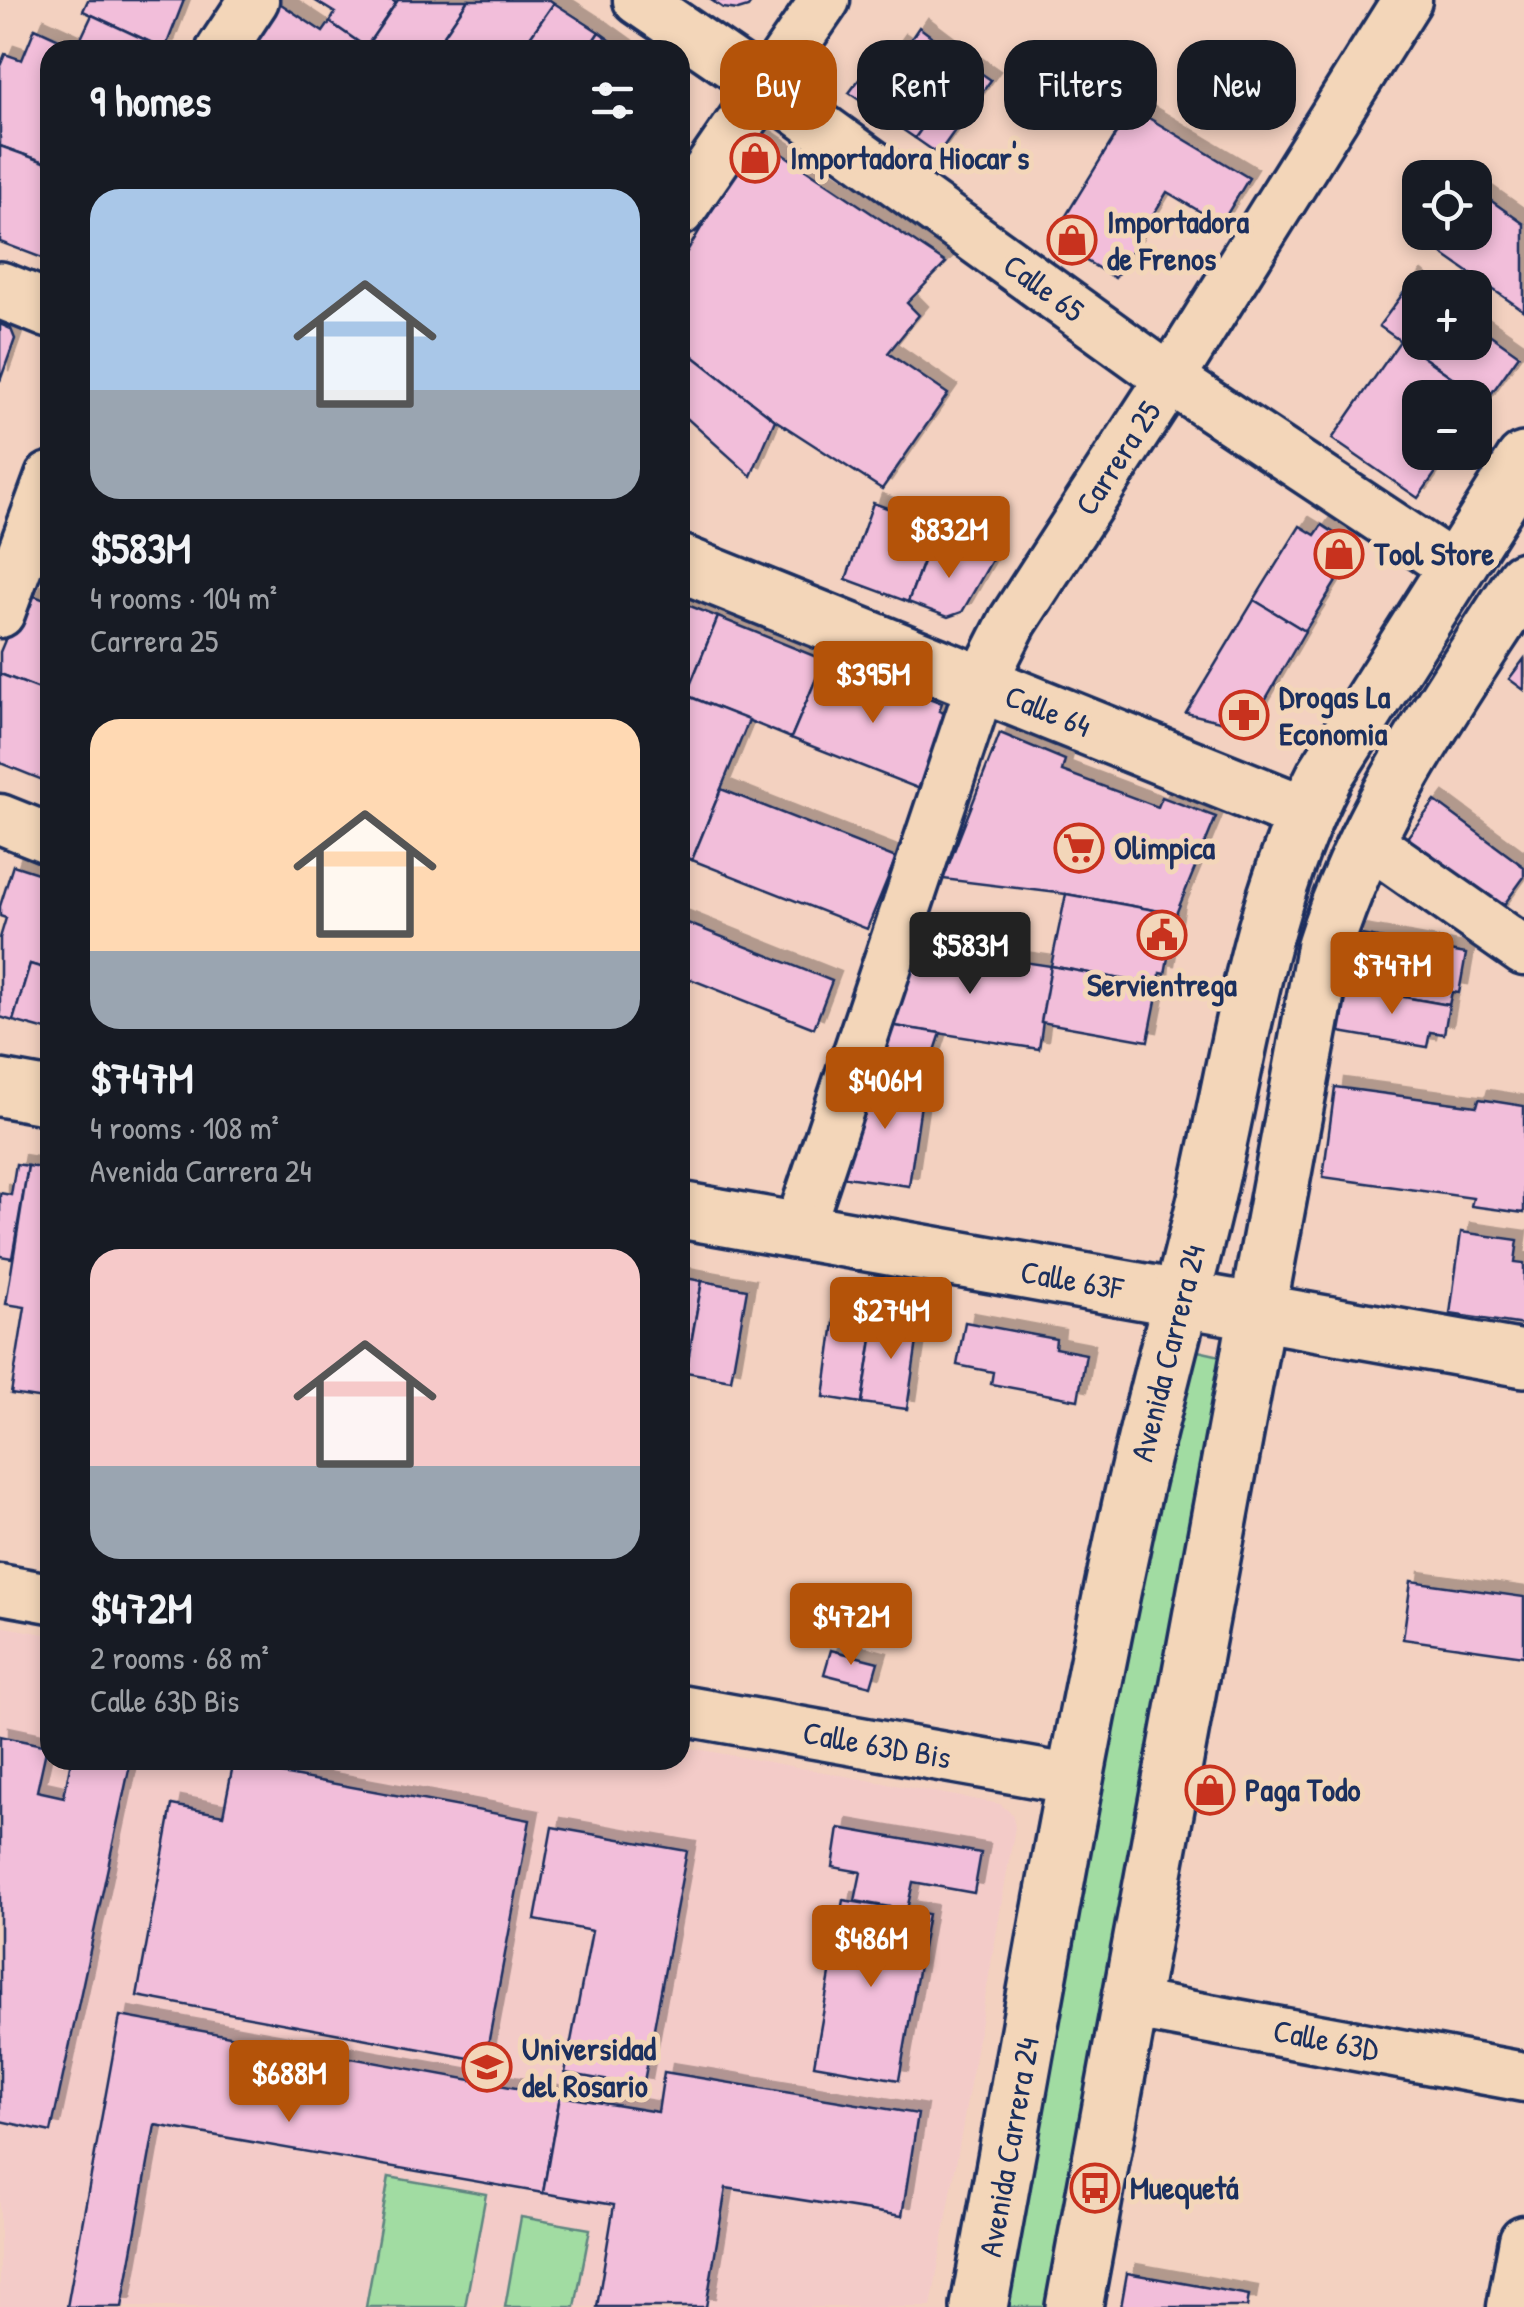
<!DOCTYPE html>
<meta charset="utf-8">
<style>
:root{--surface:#171b24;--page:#242831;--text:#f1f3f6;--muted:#9ea1a6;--accent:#b45309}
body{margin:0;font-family:"Patrick Hand",sans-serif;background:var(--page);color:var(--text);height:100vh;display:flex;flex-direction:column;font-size:38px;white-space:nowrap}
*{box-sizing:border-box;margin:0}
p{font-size:32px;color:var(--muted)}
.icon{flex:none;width:55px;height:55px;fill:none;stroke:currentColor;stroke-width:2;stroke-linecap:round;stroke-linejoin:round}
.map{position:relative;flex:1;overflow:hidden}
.details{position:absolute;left:40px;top:40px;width:650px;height:1730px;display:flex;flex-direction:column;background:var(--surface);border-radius:30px;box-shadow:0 5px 15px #0003}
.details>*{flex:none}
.guide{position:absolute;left:720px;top:40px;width:652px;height:90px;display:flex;gap:20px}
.buttons{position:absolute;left:1402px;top:160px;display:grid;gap:20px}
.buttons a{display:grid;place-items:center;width:90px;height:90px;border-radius:20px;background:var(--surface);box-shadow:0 5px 15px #0003;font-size:50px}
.price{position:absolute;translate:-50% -85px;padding:0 22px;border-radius:10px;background:var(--accent);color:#fff;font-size:32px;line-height:65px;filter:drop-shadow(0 2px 5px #0008)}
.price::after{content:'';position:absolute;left:50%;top:60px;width:30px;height:22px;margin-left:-15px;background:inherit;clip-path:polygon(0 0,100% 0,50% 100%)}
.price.current{background:#222;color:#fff}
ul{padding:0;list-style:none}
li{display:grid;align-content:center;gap:20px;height:530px;padding:0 50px}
li span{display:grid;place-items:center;height:310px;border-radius:30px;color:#555}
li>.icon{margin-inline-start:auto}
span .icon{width:180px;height:180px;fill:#fffc;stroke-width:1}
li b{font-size:42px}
h2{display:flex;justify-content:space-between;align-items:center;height:120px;padding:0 50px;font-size:42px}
.chip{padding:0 35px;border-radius:30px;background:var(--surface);box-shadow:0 5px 15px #0003;font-size:35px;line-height:90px}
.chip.current{background:var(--accent);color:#fff}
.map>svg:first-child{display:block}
.built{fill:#f3cbc8}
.green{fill:#a1dca2;stroke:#5e8680;stroke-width:2.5}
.building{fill:#f2beda;stroke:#1b2f5e;stroke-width:2.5;filter:url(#shadow)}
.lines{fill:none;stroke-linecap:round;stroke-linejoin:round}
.minor-casing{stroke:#1b2f5e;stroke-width:55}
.tertiary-casing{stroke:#1b2f5e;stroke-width:62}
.secondary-casing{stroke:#1b2f5e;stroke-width:62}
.minor{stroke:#f3d6b9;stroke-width:48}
.tertiary{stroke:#f3d6b9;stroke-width:55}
.secondary{stroke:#f3d6b9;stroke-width:55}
.labels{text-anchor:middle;stroke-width:10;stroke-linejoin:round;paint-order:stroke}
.poi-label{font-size:32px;font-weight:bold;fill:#1b2f5e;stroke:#f3d6b9;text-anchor:start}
.street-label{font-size:32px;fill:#1b2f5e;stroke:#f3d6b9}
</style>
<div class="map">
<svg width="1524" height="2307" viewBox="0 0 1524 2307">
<defs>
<filter id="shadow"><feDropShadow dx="9" dy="-9" stdDeviation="0" flood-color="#0004"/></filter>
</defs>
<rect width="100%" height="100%" fill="#f3d1c0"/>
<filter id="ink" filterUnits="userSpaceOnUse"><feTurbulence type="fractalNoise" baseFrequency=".01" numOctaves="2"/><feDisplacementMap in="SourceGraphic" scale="20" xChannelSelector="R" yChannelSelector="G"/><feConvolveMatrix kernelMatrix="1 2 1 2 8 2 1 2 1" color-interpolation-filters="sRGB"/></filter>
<g filter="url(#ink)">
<!-- built -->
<path class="built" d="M0,1626l50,9v125h630v-14l320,58 12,10 3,13 -84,480h-931z"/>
<!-- green -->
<g class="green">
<path d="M1189,1349l36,8 -34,153 -137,797h-54l39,-222z"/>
<path d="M389,2177l97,17 -21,113h-99z"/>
<path d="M521,2217l69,12 -15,78h-70z"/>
</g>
<!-- building -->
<g class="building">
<path d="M88,0h96l-19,49 -82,-38z"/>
<path d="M275,0l48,32 7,-10 36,25 -2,3h-109l-11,-9z"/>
<path d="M314,0h78l4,3 -30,44 -36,-25 5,-9z"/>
<path d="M398,0h70l-34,50h-70z"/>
<path d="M468,0h82l4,3 -33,47h-87z"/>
<path d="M711,0h42l-5,7 -10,3 -15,-2z"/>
<path d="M554,3l45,29 -12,18h-66z"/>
<path d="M92,15l73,34 -1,1h-81l-6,-3z"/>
<path d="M919,27l49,37 -53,74 -66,-45 20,-27 8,5 20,-28 8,5z"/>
<path d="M35,28l48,22h-33v114l-50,-18v-80l5,-12 17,6z"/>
<path d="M599,32l25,18h-37z"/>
<path d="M968,64l23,16 -53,74 -23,-16z"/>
<path d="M1132,108l117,70 -28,46 -54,-32 -52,86 -64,-38z"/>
<path d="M756,136l190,127 -39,40 12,12 -31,38 60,41 -66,95 -107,-69 -95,-74v-83z"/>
<path d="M0,146l50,18v97l-50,-19z"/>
<path d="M1476,190l48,34v87l-89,-62 11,-17h29z"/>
<path d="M1413,280l10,8h-3v54h55v-18l44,31 -33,46 -107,-75z"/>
<path d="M0,324l11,5 4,10 -15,42z"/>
<path d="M1400,341l86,60 -11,16v-19h-55v54h30l-32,46 -86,-59z"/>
<path d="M680,346l95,74 -24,56 -71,-64z"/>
<path d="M873,503l63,22 -28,77 -62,-23z"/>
<path d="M1322,525l17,11 8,28 -42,67 -51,-31 46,-74 15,9z"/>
<path d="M961,542l31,18 -30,52 -14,5 -40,-15 19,-51 24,8z"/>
<path d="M32,595l18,7v91l-50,-19v-22l15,-36 8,3z"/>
<path d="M1254,600l51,31 -56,97 -63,-15z"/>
<path d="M680,602l38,15 -32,78 -6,-2z"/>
<path d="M718,617l106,43 -33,78 -105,-43z"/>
<path d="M1524,659v31l-15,-11z"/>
<path d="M822,665l52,20 3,-7 65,25 -3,8 10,4 -24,76 -134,-53z"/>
<path d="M0,674l50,19v90l-50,-20z"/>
<path d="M680,693l69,27 -57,140 -12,-5z"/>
<path d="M1000,733l65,27 -3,11 96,36 4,-10 54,20 -40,97 -110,-20 -123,-15z"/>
<path d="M721,789l175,69 -29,71 -175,-69z"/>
<path d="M1435,801l89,66v10l-26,36 -95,-70z"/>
<path d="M13,865l37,12v93l-20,-6 -17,57 -13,-4v-79l6,-20 -6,-2v-10z"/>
<path d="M1066,894l110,20 -11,60 -5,-1 -1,13 -108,-20z"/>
<path d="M680,920l152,61 -18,47 -134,-53z"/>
<path d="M1356,934l110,20 -7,39 -7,-1 -3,13 -101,-18z"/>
<path d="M908,945l143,21 -12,83 -157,-25z"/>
<path d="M30,964l20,6v61l-37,-10z"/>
<path d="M1051,966l108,20 -11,55 -107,-19z"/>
<path d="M1348,987l101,18 -5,29 -14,-2 -3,15 -87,-15z"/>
<path d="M882,1024l59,9 -17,51 -56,-9z"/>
<path d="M868,1075l56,9 -15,102 -70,-10z"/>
<path d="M1335,1087l142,19 2,-7 45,7v107l-53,-7 2,-8 -150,-21z"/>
<path d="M16,1164l12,2 -16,92 -12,-2v-63l11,2z"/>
<path d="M28,1166l22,3v231l-39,-6 14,-87 -19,-3z"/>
<path d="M1461,1232l57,8 -3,22 9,1v62l-74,-11z"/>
<path d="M680,1277l22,4 -16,91 -6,-1z"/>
<path d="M702,1281l45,8 -16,91 -45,-8z"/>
<path d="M836,1307l40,7 -14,89 -38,-6z"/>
<path d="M876,1314l44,7 -13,88 -45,-6z"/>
<path d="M965,1322l91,17 -1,9 31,6 -8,46 -87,-16 2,-12 -36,-7z"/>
<path d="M1411,1581l113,16v59l-121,-17z"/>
<path d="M831,1650l47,12 -7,24 -47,-12z"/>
<path d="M0,1736l47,10 -10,45 27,6 7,-37h60l-80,372 -51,-11z"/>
<path d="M233,1765l297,55 -45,241 -348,-65 35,-191 51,10z"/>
<path d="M552,1827l135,24 -44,236 -78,-14 27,-142 -57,-11z"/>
<path d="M839,1828l142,25 -7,40 -61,-11 -6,28 -52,-9 6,-29 -28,-5z"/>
<path d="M843,1900l85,14 -29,166 -85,-15z"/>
<path d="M120,2016l440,80 -17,97 -388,-68 -33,182h-55z"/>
<path d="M664,2072l254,42 -16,102 -176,-28 -20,119h-109l17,-102 -71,-12 17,-97 98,16z"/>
<path d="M1127,2273l122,22 -2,12h-126z"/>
</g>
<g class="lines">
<!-- minor casing -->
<g class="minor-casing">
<g id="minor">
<path d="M638,0l127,87 405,292 285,189"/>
<path d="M221,50l33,-50"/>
<path d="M680,211l145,-211"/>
<path d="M0,613l50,-136"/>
<path d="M0,819l50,20"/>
<path d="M1364,839l160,112"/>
<path d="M798,1232l183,-548 32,-63 157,-242 237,-379"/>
<path d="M0,1589l50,9"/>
<path d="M680,1710l395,70"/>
<path d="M1128,2004l396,73"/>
<path d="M1512,2307l12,-67"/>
</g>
</g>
<!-- tertiary casing -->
<g class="tertiary-casing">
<g id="tertiary">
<path d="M0,290l50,20"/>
<path d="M680,563l625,251"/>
<path d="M0,1088l50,9"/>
<path d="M680,1210l844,149"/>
</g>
</g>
<!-- secondary casing -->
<g class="secondary-casing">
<g id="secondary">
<path d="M979,2307c47,-254 89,-509 143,-762 23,-113 55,-225 82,-338 35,-146 51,-297 121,-432l199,-314"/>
<path d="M1074,2307l251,-1362c43,-136 123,-246 199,-365"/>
</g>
</g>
<!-- minor -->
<use href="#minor" class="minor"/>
<!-- tertiary -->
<use href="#tertiary" class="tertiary"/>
<!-- secondary -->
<use href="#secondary" class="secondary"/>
</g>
</g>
<!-- icons -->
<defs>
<g id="shop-ring" transform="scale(2.5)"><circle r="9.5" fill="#f3d6b9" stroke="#c8321e" stroke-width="1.5"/><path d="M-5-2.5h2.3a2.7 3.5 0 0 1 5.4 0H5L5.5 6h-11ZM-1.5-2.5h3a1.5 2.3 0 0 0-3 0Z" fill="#c8321e"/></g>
<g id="pharmacy-ring" transform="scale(2.5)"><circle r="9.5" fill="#f3d6b9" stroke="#c8321e" stroke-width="1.5"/><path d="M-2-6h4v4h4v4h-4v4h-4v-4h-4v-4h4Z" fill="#c8321e"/></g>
<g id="supermarket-ring" transform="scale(2.5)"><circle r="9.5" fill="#f3d6b9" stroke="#c8321e" stroke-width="1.5"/><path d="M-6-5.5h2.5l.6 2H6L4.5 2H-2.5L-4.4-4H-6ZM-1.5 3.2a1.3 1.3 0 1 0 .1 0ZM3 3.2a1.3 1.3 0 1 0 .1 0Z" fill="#c8321e"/></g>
<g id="civic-ring" transform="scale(2.5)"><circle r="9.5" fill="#f3d6b9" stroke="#c8321e" stroke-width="1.5"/><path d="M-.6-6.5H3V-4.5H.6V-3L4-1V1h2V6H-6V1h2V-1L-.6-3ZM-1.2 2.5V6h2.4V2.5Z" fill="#c8321e"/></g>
<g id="university-ring" transform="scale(2.5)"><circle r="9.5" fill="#f3d6b9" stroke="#c8321e" stroke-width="1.5"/><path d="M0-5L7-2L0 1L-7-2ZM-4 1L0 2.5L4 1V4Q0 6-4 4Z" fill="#c8321e"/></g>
<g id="bus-ring" transform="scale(2.5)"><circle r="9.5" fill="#f3d6b9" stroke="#c8321e" stroke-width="1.5"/><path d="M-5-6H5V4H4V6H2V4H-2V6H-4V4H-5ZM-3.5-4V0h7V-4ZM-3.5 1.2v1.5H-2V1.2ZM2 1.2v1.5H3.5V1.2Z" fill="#c8321e"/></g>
</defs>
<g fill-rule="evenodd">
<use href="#shop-ring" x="755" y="158"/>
<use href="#shop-ring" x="1072" y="240"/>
<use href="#shop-ring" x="1339" y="554"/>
<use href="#pharmacy-ring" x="1244" y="715"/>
<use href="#supermarket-ring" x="1079" y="848"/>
<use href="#civic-ring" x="1162" y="935"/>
<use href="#shop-ring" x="1210" y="1790"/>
<use href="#university-ring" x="487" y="2067"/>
<use href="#bus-ring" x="1095" y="2188"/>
</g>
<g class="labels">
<!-- poi labels -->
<g class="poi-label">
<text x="790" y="169">Importadora Hiocar's</text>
<text x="1107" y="233">Importadora<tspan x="1107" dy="37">de Frenos</tspan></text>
<text x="1374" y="565">Tool Store</text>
<text x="1279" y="708">Drogas La<tspan x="1279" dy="37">Economia</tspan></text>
<text x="1114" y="859">Olimpica</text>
<text x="1162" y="996" text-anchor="middle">Servientrega</text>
<text x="1245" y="1801">Paga Todo</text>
<text x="522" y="2060">Universidad<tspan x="522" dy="37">del Rosario</tspan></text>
<text x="1130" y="2199">Muequetá</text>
</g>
<!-- street labels -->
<g class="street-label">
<text transform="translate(1044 288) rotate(36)" y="11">Calle 65</text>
<text transform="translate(1118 458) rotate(-57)" y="11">Carrera 25</text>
<text transform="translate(1048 711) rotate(22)" y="11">Calle 64</text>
<text transform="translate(1072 1280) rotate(10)" y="11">Calle 63F</text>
<text transform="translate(1168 1353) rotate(-76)" y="11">Avenida Carrera 24</text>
<text transform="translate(877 1745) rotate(10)" y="11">Calle 63D Bis</text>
<text transform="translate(1326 2040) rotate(11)" y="11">Calle 63D</text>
<text transform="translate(1009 2147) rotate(-80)" y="11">Avenida Carrera 24</text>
</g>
</g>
</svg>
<div class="buttons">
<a><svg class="icon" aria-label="locate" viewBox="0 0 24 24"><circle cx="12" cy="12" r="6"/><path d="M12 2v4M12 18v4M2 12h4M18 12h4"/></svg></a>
<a>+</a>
<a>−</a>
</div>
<b class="price" style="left:949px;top:581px">$832M</b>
<b class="price" style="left:873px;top:726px">$395M</b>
<b class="price current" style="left:970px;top:997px">$583M</b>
<b class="price" style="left:1392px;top:1017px">$747M</b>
<b class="price" style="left:885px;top:1132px">$406M</b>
<b class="price" style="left:891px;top:1362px">$274M</b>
<b class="price" style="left:851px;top:1668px">$472M</b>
<b class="price" style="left:871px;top:1990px">$486M</b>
<b class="price" style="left:289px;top:2125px">$688M</b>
<div class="guide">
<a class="chip current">Buy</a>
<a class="chip">Rent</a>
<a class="chip">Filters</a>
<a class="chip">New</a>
</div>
<section class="details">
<h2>9 homes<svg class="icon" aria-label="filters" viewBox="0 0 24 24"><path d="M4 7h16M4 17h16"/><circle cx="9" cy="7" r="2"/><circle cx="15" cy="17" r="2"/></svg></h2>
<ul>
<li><span style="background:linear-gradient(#a9c7e8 65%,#9aa5b1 0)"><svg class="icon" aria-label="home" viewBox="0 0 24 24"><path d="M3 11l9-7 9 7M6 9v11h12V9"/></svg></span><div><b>$583M</b><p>4 rooms · 104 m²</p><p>Carrera 25</p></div></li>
<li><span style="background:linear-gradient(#ffd9b3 75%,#9aa5b1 0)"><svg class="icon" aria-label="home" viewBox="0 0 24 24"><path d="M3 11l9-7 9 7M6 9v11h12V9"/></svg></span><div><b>$747M</b><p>4 rooms · 108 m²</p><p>Avenida Carrera 24</p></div></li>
<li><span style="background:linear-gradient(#f6c9c9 70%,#9aa5b1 0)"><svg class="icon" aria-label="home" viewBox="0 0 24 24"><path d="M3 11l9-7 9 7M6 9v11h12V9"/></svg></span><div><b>$472M</b><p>2 rooms · 68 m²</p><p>Calle 63D Bis</p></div></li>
</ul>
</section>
</div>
